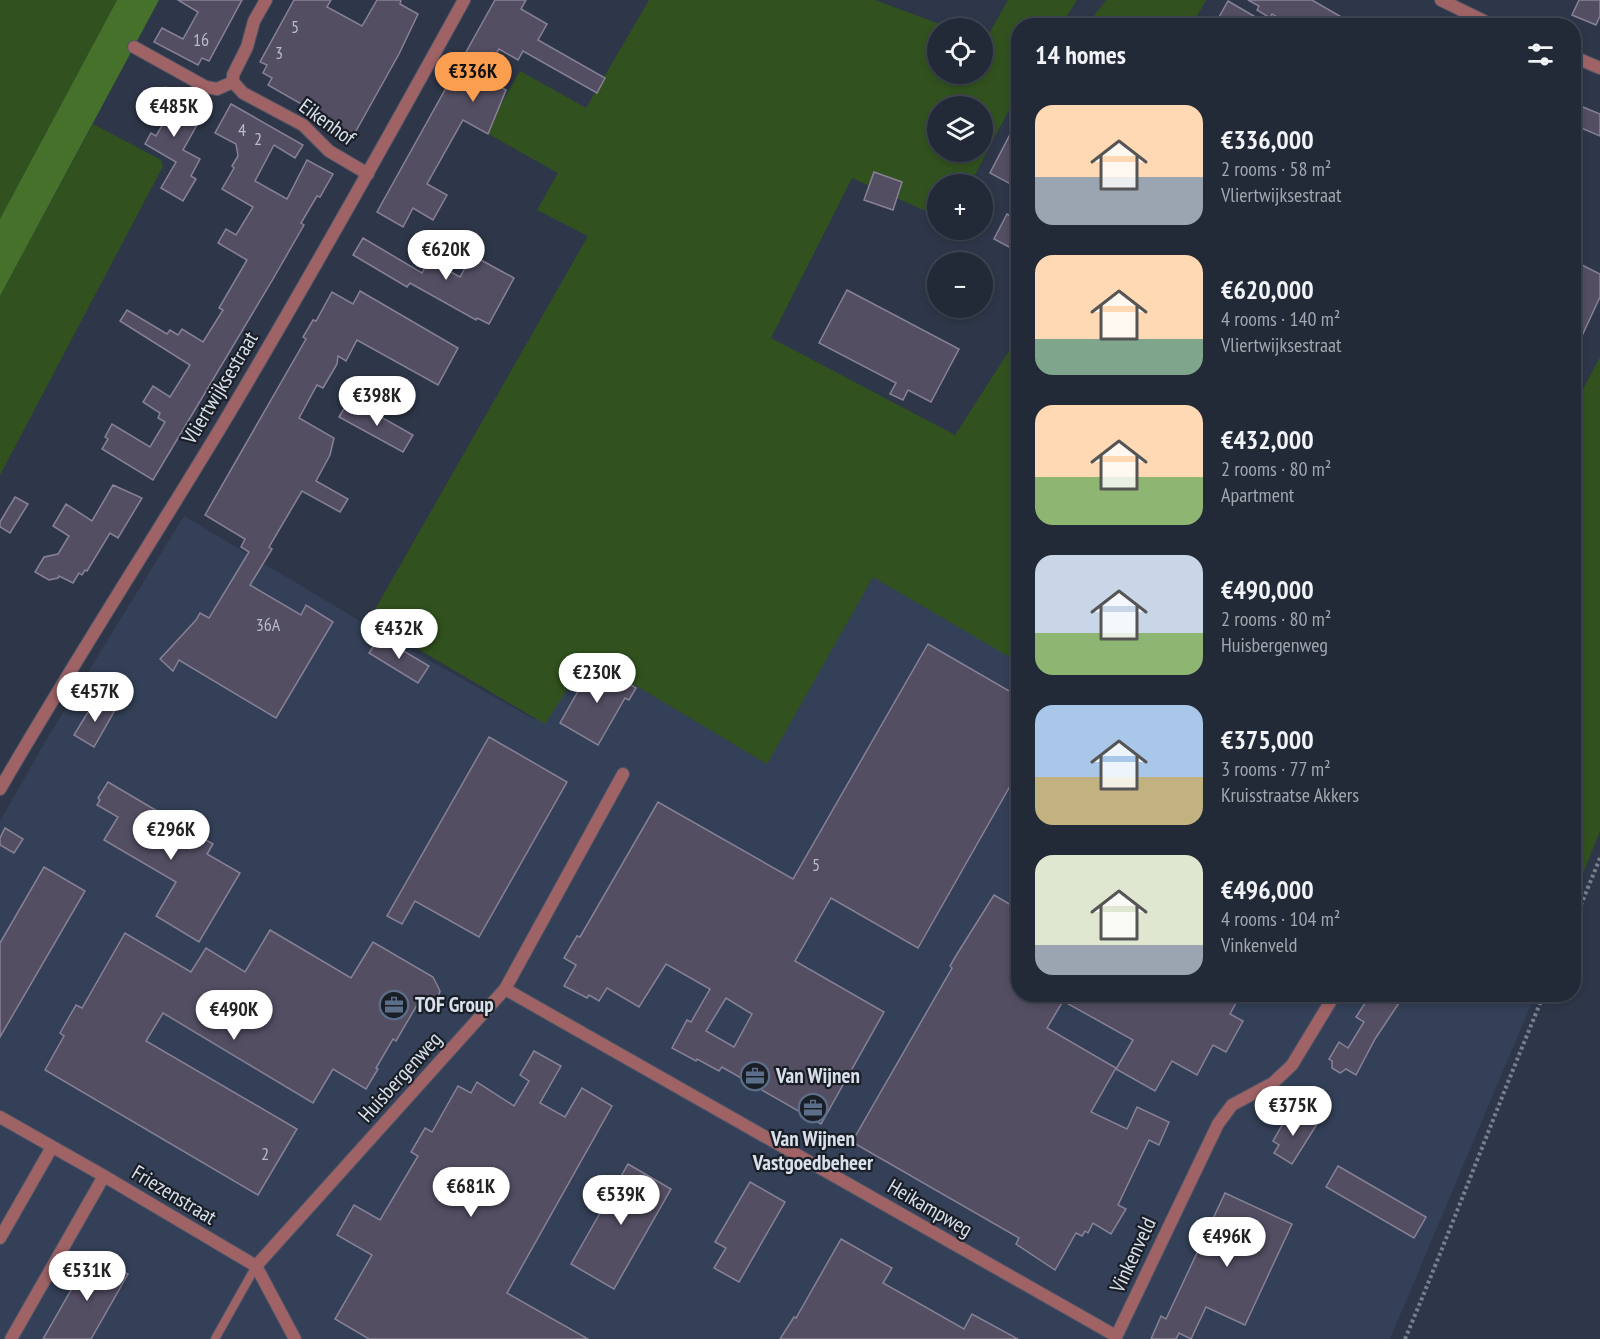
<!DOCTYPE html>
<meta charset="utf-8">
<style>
:root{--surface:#222937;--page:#2e3542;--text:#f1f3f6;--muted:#a2a6ad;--line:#3f4552;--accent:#fb9e50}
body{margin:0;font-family:"PT Sans Narrow",sans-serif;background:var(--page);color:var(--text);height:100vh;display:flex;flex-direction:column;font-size:22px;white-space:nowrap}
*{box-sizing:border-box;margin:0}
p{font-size:20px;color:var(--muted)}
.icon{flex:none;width:33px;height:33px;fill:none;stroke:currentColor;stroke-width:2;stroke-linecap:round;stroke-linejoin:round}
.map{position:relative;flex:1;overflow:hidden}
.details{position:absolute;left:1011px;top:18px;width:570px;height:984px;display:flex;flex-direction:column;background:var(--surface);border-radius:24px;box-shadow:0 3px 9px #0003,0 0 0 2px var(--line)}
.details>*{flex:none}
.tools{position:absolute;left:927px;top:18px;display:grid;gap:12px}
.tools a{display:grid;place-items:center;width:66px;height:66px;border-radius:50%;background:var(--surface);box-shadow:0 3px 9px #0003,0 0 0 2px var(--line);font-size:30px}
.price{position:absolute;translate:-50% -51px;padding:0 14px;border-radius:21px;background:#fff;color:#222;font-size:20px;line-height:39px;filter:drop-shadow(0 2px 3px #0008)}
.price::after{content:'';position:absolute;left:50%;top:36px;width:18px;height:14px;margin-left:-9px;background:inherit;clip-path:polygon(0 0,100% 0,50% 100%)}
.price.active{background:var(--accent);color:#111}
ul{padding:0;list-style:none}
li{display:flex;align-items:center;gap:18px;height:150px;padding:0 24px}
li span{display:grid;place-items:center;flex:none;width:168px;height:120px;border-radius:18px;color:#555}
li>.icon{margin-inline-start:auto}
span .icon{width:72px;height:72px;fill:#fffc;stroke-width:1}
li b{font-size:26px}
h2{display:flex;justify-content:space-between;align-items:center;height:72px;padding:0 24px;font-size:26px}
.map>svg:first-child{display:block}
.built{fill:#334057}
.green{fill:#31521e;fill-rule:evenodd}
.forest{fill:#45712a}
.building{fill:#544e63;stroke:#878197;stroke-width:1.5;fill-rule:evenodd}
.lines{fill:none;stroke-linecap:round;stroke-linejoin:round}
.service-casing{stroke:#4d5566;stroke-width:10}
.minor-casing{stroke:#4d5566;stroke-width:14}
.tertiary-casing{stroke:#4d5566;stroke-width:14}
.path{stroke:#78808f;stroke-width:4;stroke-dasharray:3 3;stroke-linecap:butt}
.service{stroke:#9f6366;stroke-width:8}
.minor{stroke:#9f6366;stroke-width:12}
.tertiary{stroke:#9f6366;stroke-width:12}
.labels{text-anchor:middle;stroke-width:4.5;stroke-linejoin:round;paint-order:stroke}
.number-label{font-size:18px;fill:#b8bcc9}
.street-label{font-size:21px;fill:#dae0eb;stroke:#1a1f27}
.poi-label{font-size:21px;font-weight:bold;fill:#dae0eb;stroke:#1a1f27;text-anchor:start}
</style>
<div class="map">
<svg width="1600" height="1339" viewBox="0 0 1600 1339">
<rect width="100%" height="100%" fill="#2e3749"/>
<!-- built -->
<path class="built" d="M184,516l186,111 165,93 61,-73 276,-76 146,84v339l517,1 -145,344h-1390v-518l45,-79z"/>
<!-- green -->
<g class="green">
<path d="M0,0h117l-117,219z"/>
<path d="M649,0h226l75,28h-12v46h44l1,-33h2l23,-41h69l-14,22 4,3 -49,1v67l-48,91h-32l-1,32 -85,-38 -81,160 184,97 63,-98v325l-145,-85 -106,187 -179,-107 -43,67 -176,-104 219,-384 -51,-26 21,-37 -73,-41 35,-61 66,37zM938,106h44v46h-44z"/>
<path d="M1106,0h100l-14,25h-105z"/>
<path d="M93,124l68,36 2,6 -163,309v-179z"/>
<path d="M1600,357v474l-26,65v-490z"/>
</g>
<!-- forest -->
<path class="forest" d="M117,0h42l-159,296v-77z"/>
<!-- building -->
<g class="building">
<path d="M178,0h64l-33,61 -7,-3 -4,7 -44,-23 8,-14 21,11 15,-27z"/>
<path d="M294,0h37l-4,7 35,19 15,-26h24l-1,4 18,10 -19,40 -47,84 -23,-13 2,-4 -63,-36 4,-7 -9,-5 4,-8 -7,-3z"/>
<path d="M495,0h31l-5,9 26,15 -9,16 67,38 -8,15 -74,-42 -5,9 -19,-11 -16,28 23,13 -18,44 -25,-14 -36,64 20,11 -14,25 -20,-12 -10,19 -26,-15z"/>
<path d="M1248,0h64l45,26h-65l-20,-12 -2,4 -13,-8 2,-4z"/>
<path d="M1579,0h21v16l-4,9 -24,-10z"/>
<path d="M1228,1l43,25h-57z"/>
<path d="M165,87l32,19 -3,6 8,4 -19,34 17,9 -9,17 5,3 -13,22 -22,-13 15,-26 -31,-18 6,-11 5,3 7,-12 -23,-12 11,-20 9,5z"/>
<path d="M231,104l72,41 -8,13 -21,-13 -19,36 32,18 20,-39 26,14 -13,23 -3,-1 -16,27 3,2 -31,54 -120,201 -51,-31 6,-10 -3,-2 7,-13 38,23 15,-25 -7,-4 2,-5 -17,-11 10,-16 17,11 20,-32 -70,-44 7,-11 40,24 3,-4 8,5 4,-6 21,13 20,-32 -4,-2 28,-48 -29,-17 8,-14 10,6 17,-28 -31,-18 12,-21 -2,-2 6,-10 -2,-12 -21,-11z"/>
<path d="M1578,105l22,9v22l-26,-11v-17l2,1z"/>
<path d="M1018,119v69l-28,-15z"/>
<path d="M874,172l28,10 -9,28 -29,-10z"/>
<path d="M1007,214l11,7v15l-7,12 -17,-9z"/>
<path d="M363,238l59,35 7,-13 31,17 12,-22 42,23 -25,46 -12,-6 -1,2 -66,-37 -3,4 -54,-32z"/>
<path d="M1574,261l26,13v23l-26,56z"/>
<path d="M847,290l112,59 -28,53 -23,-12 -5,10 -13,-6 6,-11 -77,-40z"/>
<path d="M360,291l98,57 -20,37 -81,-45 -11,21 -8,-5 -1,8 -14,24 -6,-3 -18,33 35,20 -4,17 -14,26 32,18 -8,13 -38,-21 -33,56 3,2 -22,36 51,30 5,-10 27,17 -57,96 -97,-58 -6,11 -13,-12 36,-39 4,-7 9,5 40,-66 -8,-5 4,-8 -40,-24 101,-176 -3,-2 10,-17 3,1 16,-29 21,12z"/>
<path d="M348,402l18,10 1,-3 46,26 -10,17 -64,-35z"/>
<path d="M113,485l29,13 -24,40 -8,-5 -23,38 -2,-1 -3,5 -3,-2 -6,10 -14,-7 -1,2 -9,2 -14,-8 9,-15 14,-3 11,-18 -16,-10 13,-22 26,17z"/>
<path d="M15,497l13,7 -18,29 -10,-6v-5z"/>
<path d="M380,637l49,29 -11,17 -49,-30z"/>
<path d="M928,644l90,52v76l-100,176 -87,-50 -36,63 89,51 -63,112 -99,-57 -3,4 -22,-12 -1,2 -24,-13 15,-28 4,2 19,-33 -44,-25 -27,43 -32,-19 -8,13 -10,-6 -2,3 -23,-12 12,-21 -12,-7 13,-22 3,1 78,-135 135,77zM726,998l26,16 -18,33 -28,-16z"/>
<path d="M594,663l42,25 -7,12 -4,-2 -27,47 -38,-22z"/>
<path d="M96,699l19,11 -21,37 -20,-12z"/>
<path d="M489,737l78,45 -88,155 -64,-36 -13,23 -15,-8z"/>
<path d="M108,782l105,62 -6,10 33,19 -41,69 -43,-26 20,-34 -72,-42 14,-23 -21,-12 3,-5 -2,-2z"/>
<path d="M5,828l18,11 -9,14 -14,-8v-7z"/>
<path d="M44,867l41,24 -85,146v-94z"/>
<path d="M994,895l24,14v85h223l-11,20 13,7 -17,31 -13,-7 -16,30 -25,-14 -17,30 -39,-22 17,-29 -70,-39 -16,27 69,40 -25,44 36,17 10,-22 32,15 -10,23 -10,-5 -31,65 8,4 -15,25 -18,-11 -5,10 -3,-2 -3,5 -6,-3 -21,37 -39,-26 3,-6 -167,-96 100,-174 -2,-2 7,-12z"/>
<path d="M270,930l81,48 22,-36 60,35 7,14 -2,8 -6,5 -15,1 -21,36 -3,-2 -17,29 2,1 -12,20 -33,-20 -20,34 -150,-90 -17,28 151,88 -39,66 -213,-125 19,-34 -4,-3 16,-28 6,3 43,-75 66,39 15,-24 39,24z"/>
<path d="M1365,994h40l-30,45 -19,36 -10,-6 -6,4 -8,-5v-7l-3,-2 10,-17 9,6 16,-26 -8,-5 13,-20z"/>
<path d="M534,1051l27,15 -21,37 25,14 17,-29 30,18 -105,187 81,46h-219l-34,-20 37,-64 -35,-20 17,-30 26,15 38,-64 -7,-4 14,-24 7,4 26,-46 13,7 6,-11 37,24 15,-25 -9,-6z"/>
<path d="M1294,1111l23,13 -25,40 -18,-11 5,-8 -6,-4 12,-21 2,1z"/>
<path d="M628,1164l43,25 -57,100 -43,-25z"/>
<path d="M1338,1166l88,51 -12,21 -88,-51z"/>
<path d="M750,1182l35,20 -46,80 -25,-14 12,-20 -11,-6z"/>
<path d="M1225,1193l67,31 -47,101 -39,-18 -15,32 -12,-6 -3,6h-25l10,-23 5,3z"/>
<path d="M841,1239l51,29 -9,15 81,46 8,-15 46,25h-238l14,-22 2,1z"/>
<path d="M90,1257l14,8 2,-3 22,12 -37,65h-48z"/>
</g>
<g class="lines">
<!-- service casing -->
<g class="service-casing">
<path id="service" d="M215,1339l41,-73"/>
</g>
<!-- minor casing -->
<g class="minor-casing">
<g id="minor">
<path d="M266,0l-12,21 -7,26 -14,28v7l10,11 60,32 26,26 39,23"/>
<path d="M134,47l72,40 11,2 16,-7"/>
<path d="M505,989l611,347"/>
<path d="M0,1117l104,59 152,90 39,73"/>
<path d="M0,1238l52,-91"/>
<path d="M256,1266l249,-277 118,-215"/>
<path d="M11,1339l93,-163"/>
<path d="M1115,1339l103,-215 14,-19 41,-22 19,-18 43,-71"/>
</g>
</g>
<!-- tertiary casing -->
<g class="tertiary-casing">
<g id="tertiary">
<path d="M1441,0l53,26"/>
<path d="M1574,57l26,11"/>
<path d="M0,789c70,-121 146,-238 218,-357 85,-142 166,-287 246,-432"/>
</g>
</g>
<!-- path -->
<g class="path">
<path d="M1574,922l26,-64"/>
<path d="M1405,1339c48,-114 91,-230 139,-345"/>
</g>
<!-- service -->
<use href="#service" class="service"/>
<!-- minor -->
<use href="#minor" class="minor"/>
<!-- tertiary -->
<use href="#tertiary" class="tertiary"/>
</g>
<!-- icons -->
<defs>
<g id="office-ring" transform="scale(1.5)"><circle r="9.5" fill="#1a1f27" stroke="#5c6f8a" stroke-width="1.5"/><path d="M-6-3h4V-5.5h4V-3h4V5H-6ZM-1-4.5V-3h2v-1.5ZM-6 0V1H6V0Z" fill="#5c6f8a"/></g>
</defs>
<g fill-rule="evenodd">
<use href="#office-ring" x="394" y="1005"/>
<use href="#office-ring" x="755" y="1076"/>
<use href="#office-ring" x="813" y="1108"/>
</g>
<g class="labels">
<!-- number labels -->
<g class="number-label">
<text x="295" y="33">5</text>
<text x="201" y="46">16</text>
<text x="279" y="59">3</text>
<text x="242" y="136">4</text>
<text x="258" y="145">2</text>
<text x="268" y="631">36A</text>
<text x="816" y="871">5</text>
<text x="265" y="1160">2</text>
</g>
<!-- street labels -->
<g class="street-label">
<text transform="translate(327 122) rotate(36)" y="7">Eikenhof</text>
<text transform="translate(220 388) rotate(-59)" y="7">Vliertwijksestraat</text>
<text transform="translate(400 1077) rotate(-48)" y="7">Huisbergenweg</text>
<text transform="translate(174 1195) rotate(31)" y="7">Friezenstraat</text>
<text transform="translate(930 1208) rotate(30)" y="7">Heikampweg</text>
<text transform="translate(1133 1255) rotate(-65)" y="7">Vinkenveld</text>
</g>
<!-- poi labels -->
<g class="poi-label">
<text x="415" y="1012">TOF Group</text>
<text x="776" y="1083">Van Wijnen</text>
<text x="813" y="1146" text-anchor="middle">Van Wijnen<tspan x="813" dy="24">Vastgoedbeheer</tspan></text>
</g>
</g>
</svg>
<div class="tools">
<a><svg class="icon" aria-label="locate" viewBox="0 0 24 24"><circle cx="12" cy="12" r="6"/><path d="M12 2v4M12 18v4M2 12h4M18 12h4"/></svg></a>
<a><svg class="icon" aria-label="layers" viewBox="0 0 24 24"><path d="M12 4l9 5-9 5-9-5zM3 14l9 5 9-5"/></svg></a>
<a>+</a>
<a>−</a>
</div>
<b class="price active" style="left:473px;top:103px">€336K</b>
<b class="price" style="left:174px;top:138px">€485K</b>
<b class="price" style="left:446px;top:281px">€620K</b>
<b class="price" style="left:377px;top:427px">€398K</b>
<b class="price" style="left:399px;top:660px">€432K</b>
<b class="price" style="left:597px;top:704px">€230K</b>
<b class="price" style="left:95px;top:723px">€457K</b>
<b class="price" style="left:171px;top:861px">€296K</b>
<b class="price" style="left:234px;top:1041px">€490K</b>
<b class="price" style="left:1293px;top:1137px">€375K</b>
<b class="price" style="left:471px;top:1218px">€681K</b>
<b class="price" style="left:621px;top:1226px">€539K</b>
<b class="price" style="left:1227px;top:1268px">€496K</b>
<b class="price" style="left:87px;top:1302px">€531K</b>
<section class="details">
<h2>14 homes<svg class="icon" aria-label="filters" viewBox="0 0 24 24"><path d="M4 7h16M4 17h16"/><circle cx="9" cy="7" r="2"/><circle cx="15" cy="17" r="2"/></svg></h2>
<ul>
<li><span style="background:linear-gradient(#ffd9b3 60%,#9aa5b1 0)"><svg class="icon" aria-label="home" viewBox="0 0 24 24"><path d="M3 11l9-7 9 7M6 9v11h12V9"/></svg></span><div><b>€336,000</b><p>2 rooms · 58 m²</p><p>Vliertwijksestraat</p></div></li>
<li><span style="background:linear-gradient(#ffd9b3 70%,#7fa58c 0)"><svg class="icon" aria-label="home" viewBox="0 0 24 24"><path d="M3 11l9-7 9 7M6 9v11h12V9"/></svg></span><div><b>€620,000</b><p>4 rooms · 140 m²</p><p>Vliertwijksestraat</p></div></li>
<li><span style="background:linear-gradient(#ffd9b3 60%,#8fb573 0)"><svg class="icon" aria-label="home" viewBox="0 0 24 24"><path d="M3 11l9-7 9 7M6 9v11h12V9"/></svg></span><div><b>€432,000</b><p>2 rooms · 80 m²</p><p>Apartment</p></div></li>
<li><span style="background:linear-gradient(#c9d6e8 65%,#8fb573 0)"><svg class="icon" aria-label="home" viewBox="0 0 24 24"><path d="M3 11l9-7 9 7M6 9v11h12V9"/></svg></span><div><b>€490,000</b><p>2 rooms · 80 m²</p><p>Huisbergenweg</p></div></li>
<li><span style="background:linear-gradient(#a9c7e8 60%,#c2b280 0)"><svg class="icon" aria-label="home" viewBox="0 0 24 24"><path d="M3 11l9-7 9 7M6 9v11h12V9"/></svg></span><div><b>€375,000</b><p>3 rooms · 77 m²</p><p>Kruisstraatse Akkers</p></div></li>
<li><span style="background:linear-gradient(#dfe7d0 75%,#9aa5b1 0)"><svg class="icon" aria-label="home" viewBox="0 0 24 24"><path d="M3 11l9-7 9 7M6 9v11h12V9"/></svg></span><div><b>€496,000</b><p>4 rooms · 104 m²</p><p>Vinkenveld</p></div></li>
</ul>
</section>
</div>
